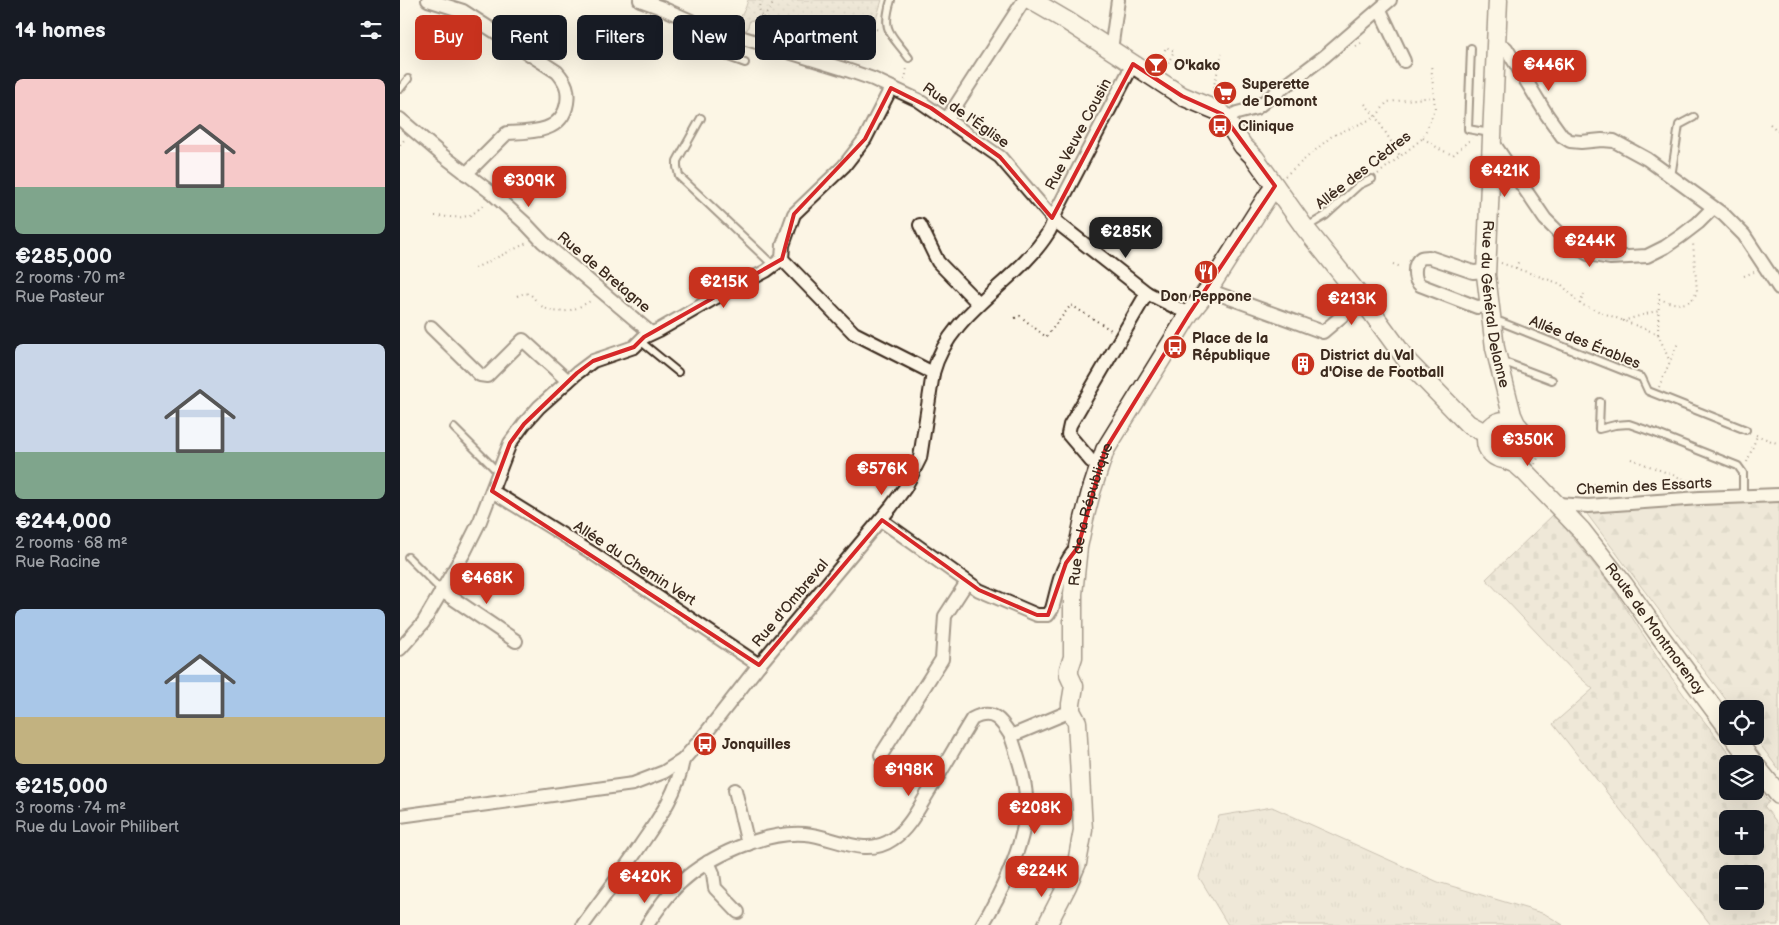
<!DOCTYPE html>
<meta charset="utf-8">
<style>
:root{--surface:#171b24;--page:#242831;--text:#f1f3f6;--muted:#9ea1a6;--accent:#c8321e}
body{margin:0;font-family:"Balsamiq Sans",sans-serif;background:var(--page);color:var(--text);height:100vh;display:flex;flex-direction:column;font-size:19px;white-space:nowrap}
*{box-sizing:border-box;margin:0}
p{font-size:16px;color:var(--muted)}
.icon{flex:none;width:28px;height:28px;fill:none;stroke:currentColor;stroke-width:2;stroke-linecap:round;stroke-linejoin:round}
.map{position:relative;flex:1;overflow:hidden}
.sheet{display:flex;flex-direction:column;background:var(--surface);width:400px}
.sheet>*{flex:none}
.guide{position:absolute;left:15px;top:15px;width:475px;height:45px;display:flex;gap:10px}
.controls{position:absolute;left:1319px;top:700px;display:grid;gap:10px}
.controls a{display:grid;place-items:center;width:45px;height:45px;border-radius:8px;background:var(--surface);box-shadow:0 5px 20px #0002;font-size:25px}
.price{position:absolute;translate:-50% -42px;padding:0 11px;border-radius:10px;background:var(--accent);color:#fff;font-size:16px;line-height:32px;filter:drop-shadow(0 1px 2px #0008)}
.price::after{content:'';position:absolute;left:50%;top:30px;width:15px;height:11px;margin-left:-8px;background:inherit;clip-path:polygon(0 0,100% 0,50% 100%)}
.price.on{background:#222;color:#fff}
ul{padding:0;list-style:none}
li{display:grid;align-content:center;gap:10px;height:265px;padding:0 15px}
li span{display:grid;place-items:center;height:155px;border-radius:8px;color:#555}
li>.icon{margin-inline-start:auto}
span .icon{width:90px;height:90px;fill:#fffc;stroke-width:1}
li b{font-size:21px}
h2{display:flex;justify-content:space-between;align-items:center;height:60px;padding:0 15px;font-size:21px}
.chip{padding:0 18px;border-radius:8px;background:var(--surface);box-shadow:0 5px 20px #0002;font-size:18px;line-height:45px}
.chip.on{background:var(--accent);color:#fff}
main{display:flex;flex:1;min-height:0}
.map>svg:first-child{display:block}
.grass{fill:url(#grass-tufts);stroke:#8e8173}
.forest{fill:url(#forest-firs);stroke:#8e8173}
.cemetery{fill:url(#cemetery-stones);stroke:#8e8173;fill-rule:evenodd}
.park{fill:url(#park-dots);stroke:#8e8173}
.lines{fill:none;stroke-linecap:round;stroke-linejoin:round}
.lane-casing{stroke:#3b2a1e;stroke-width:10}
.street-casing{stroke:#3b2a1e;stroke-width:16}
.secondary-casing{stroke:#3b2a1e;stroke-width:21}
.path{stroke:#3b2a1e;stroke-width:2;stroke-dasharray:1 4;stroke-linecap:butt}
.lane{stroke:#fcf5e5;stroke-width:6}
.street{stroke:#fcf5e5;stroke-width:12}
.secondary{stroke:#fcf5e5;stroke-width:18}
.marked{fill:none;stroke:#d62828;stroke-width:4;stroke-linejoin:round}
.labels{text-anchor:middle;stroke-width:4;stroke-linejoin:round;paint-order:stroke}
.poi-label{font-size:15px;font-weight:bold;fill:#3b2a1e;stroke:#fcf5e5;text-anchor:start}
.street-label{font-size:15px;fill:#3b2a1e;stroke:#fcf5e5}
</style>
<main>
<section class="sheet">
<h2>14 homes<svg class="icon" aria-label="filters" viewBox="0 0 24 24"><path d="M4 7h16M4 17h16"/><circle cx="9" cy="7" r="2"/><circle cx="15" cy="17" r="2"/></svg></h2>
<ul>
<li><span style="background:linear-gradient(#f6c9c9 70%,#7fa58c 0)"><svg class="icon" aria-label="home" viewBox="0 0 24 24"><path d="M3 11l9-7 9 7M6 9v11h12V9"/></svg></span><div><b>€285,000</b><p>2 rooms · 70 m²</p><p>Rue Pasteur</p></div></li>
<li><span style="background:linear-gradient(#c9d6e8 70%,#7fa58c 0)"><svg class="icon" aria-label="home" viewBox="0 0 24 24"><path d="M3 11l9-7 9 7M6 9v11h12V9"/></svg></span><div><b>€244,000</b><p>2 rooms · 68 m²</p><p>Rue Racine</p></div></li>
<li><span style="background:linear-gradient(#a9c7e8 70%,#c2b280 0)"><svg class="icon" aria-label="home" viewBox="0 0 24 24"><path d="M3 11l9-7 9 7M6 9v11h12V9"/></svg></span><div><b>€215,000</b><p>3 rooms · 74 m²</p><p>Rue du Lavoir Philibert</p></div></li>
</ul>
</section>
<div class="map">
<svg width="1379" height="925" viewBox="0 0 1379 925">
<defs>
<pattern id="grass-tufts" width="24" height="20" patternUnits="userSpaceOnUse" patternTransform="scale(1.25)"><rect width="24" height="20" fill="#e0d8c8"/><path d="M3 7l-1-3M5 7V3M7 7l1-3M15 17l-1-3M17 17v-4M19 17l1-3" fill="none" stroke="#c1baab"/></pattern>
<pattern id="forest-firs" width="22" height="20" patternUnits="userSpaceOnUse" patternTransform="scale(1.25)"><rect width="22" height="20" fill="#e0d8c8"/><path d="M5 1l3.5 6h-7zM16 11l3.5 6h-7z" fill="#c1baab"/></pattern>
<pattern id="cemetery-stones" width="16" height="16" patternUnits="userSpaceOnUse" patternTransform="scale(1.25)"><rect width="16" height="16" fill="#e0d8c8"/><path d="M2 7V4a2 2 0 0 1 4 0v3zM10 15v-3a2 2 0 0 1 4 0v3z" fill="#c1baab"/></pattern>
<pattern id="park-dots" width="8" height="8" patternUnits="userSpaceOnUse" patternTransform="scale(1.25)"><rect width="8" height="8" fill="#e0d8c8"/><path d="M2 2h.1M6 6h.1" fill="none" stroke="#c1baab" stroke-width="1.8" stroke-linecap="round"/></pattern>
</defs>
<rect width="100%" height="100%" fill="#fcf5e5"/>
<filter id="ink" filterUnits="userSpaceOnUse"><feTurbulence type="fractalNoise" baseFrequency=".02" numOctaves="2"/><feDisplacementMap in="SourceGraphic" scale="10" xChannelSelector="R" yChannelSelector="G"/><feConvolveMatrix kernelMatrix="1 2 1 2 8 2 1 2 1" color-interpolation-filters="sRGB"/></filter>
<g filter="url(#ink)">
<!-- grass -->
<path class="grass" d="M872,807l166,75 107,32 18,11h-335l-29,-48 20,-61z"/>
<!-- forest -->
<path class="forest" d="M1379,494v276l-25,-34h1v-27h-22l-149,-199z"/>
<!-- cemetery -->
<path class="cemetery" d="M1154,514l61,77 49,76 25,35 49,62h-10v27h27v-7l14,18 -5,4 15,19v100h-68l-158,-201 40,-35 -18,-16 -89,-94zM1328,819h27v27h-27zM1328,874h27v27h-27z"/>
<!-- park -->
<path class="park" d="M348,0h134l-10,32 -33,-9 -8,19 -81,-22 -3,10 -10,-3c2,-10 9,-17 11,-27z"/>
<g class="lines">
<!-- lane casing -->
<g class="lane-casing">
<g id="lane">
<path d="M491,0c-10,32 0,33 18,58"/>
<path d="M316,30l-10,19 39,14"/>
<path d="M1071,48l-3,81 22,4"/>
<path d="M0,89l8,-10"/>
<path d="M301,118l-24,43v6l2,9 95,90"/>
<path d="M1271,177l8,-52 15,-8"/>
<path d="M905,228l20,-12 34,-31 13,-6"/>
<path d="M1093,324l8,-2 141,56 6,13 98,39"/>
<path d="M240,341l38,31"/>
<path d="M1100,364l7,-1 45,17"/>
<path d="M1200,402l-1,27 16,-4 14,-1 26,9 83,33 5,7v23"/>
<path d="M54,428l45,45"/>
<path d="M8,557l34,34"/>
</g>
</g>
<!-- street casing -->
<g class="street-casing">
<g id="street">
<path d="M28,0l35,11 94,61c9,10 12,18 10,31 -5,30 -36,29 -60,30l-41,41"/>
<path d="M240,0l22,8 36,16 149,46 26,9 45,21 82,57 54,63 93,73 42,21"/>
<path d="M980,10l24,51"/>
<path d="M1095,46l11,2 41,67 15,21 8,5 11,1 21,-2 12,1 33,18 77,56 20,20 35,53"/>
<path d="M711,50l7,-50"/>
<path d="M491,88l-26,51 -21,27 -50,48 -11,31 -1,14 72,74 79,40"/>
<path d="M0,119l41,35 52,40 33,30 17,18 108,91"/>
<path d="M547,119l77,-119"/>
<path d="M826,119l11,-6 19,-5 69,-52 65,-56"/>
<path d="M1091,147h5l49,72 20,20 23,15 22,4 37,-2 18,-9 16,-11 17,-13 15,-15"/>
<path d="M520,225l18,37 41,42"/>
<path d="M1086,271l-13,1 -44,-15c-2,0 -6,0 -8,1 -8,5 -8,21 -1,27l57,22 12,-1"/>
<path d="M808,290l115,42 39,-33"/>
<path d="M31,327l49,48 7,1 36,-36 45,41"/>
<path d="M698,466l-7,-5 -23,-27 2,-9 77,-132"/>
<path d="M92,491l100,62 167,112"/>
<path d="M1157,504l31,2 112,-8 79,-3"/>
<path d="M481,520l98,70 58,25h11l4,-6c6,-21 9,-46 26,-62"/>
<path d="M42,591l74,50"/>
<path d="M0,649l23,-26 42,-72 15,-30 30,-78 14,-19 15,-17 38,-34 16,-12 41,-14 10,-10 15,-7 52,-30 55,-29 16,-12"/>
<path d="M481,755l61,-96 3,-43 22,-34"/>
<path d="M335,790l13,54"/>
<path d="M0,816l233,-32 31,-12 19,-12 19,-22 57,-73 132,-158 14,-19 15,-30 13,-85c16,-61 83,-89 115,-140 5,-7 6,-17 10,-25l75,-144"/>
<path d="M308,862l5,11 2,15 23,24"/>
<path d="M183,925c19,-26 39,-52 57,-79 19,-28 37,-52 43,-86"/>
<path d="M247,925c10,-15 20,-30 33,-42 29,-27 85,-52 125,-49 29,2 60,25 88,5 17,-11 27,-34 38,-51 14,-23 27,-46 41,-69 21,-11 29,1 39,17l60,-25"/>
<path d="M582,925c18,-29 42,-80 44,-114 2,-26 -7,-50 -15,-75"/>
</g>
</g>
<!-- secondary casing -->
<g class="secondary-casing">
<g id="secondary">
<path d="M631,0l36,21 115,75 36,15 4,3 21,32 12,12 50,70 57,71 46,63 60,62 19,10"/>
<path id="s1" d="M1098,0l-12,275 9,73 17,67 4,9"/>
<circle cx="1105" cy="440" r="19"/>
<path id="s2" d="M1104,459l12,5 9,8 56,58 43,55 33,47 71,96"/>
<path d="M1333,736l21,28"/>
<path d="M1355,765l24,30"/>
<path id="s3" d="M647,925l20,-39 10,-23 6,-33 -6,-108 -6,-11v-7l3,-18 -5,-11v-6l4,-12v-63l5,-47 6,-28 7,-27 14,-42 84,-136 19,-24 59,-93 8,-11"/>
</g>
</g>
<!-- path -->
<g class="path">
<path d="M360,0l-1,8 3,11"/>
<path d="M374,0l-3,8 -9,11 73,21 7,16"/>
<path d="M427,37l7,-20 45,13"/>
<path d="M956,46l5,-3"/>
<path d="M766,68l8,-17 -8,-4 -5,13 8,3"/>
<path d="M505,80l2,-12"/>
<path d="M812,93l10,-39"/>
<path d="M965,104l11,13 24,39"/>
<path d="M1370,124l9,8"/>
<path d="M1023,138l18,12 12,5 19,-17"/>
<path d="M0,145l5,-6"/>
<path d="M978,174l45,-36 12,-29 -4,-45"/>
<path d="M885,176l47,-40 44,-19 11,-15 47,-5"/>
<path d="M35,216c23,1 33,6 50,-13"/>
<path d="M1101,263l60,21 19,20 78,30 12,28"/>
<path d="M993,264l8,3"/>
<path d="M75,268l52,-25"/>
<path d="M1116,268l3,-8"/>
<path d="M1344,276l10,-4"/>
<path d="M117,296c17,-8 15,5 26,11 17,10 34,2 49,-7"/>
<path d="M1259,299c14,5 32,10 38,-8l-4,-48"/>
<path d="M1180,304l4,-10"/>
<path d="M615,318l5,-2 26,21 25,-32 40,25"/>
<path d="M1223,321l36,-11"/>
<path d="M1258,334l1,-41"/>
<path d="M1259,387l19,-44"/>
<path d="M1356,435l23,9"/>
<path d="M1231,459l68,26"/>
<path d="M1347,462l10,-26"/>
<path d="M1135,464l18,-36"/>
<path d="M1191,494l4,-12"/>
</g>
<!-- lane -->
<use href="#lane" class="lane"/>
<!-- street -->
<use href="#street" class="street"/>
<!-- secondary -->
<use href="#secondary" class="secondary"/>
</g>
</g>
<!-- marked area -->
<path d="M0 0H1379V925H0ZM733,64l49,32 40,18 53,72 -86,128 -84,136 -27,97 -12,16 -18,52h-11l-58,-25 -97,-70 -123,145 -267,-174 18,-48 14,-19 53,-51 16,-12 41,-14 10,-10 138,-78 12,-45 71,-75 26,-51 40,20 69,49 52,61z" fill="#fcf5e5" fill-opacity=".55" fill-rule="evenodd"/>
<path class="marked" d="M733,64l49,32 40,18 53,72 -86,128 -84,136 -27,97 -12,16 -18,52h-11l-58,-25 -97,-70 -123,145 -267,-174 18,-48 14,-19 53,-51 16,-12 41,-14 10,-10 138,-78 12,-45 71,-75 26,-51 40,20 69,49 52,61z"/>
<!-- icons -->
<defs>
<g id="bar-disc" transform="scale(1.25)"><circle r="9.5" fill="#c8321e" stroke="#fcf5e5"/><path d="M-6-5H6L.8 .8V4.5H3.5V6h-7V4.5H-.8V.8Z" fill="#fff"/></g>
<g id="supermarket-disc" transform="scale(1.25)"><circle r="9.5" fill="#c8321e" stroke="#fcf5e5"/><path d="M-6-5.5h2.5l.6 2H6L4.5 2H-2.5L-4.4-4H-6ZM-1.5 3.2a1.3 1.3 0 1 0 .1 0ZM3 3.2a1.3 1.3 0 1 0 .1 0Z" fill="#fff"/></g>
<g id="bus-disc" transform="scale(1.25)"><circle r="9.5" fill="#c8321e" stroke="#fcf5e5"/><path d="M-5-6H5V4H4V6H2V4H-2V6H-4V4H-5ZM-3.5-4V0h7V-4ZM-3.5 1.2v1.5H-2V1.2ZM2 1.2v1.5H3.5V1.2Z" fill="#fff"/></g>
<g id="restaurant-disc" transform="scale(1.25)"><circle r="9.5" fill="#c8321e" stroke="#fcf5e5"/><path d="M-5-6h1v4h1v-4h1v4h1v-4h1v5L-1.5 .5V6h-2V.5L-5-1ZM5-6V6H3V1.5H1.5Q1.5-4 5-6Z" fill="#fff"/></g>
<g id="building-disc" transform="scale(1.25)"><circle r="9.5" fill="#c8321e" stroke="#fcf5e5"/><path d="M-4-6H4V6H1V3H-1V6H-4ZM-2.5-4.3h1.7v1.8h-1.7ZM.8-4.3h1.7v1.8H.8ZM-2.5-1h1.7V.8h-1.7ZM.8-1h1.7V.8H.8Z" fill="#fff"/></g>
</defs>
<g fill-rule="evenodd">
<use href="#bar-disc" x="756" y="65"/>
<use href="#supermarket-disc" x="825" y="93"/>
<use href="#bus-disc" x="820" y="126"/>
<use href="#restaurant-disc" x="806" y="272"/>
<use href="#bus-disc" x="775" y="347"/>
<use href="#building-disc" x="903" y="364"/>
<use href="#bus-disc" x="305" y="744"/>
</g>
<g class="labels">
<!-- poi labels -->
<g class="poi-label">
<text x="774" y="70">O'kako</text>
<text x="842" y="89">Superette<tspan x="842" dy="17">de Domont</tspan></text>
<text x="838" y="131">Clinique</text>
<text x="806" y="301" text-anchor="middle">Don Peppone</text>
<text x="792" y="343">Place de la<tspan x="792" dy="17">République</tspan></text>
<text x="920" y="360">District du Val<tspan x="920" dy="17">d'Oise de Football</tspan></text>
<text x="322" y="749">Jonquilles</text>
</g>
<!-- street labels -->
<g class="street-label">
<text transform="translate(566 115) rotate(35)" y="5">Rue de l'Église</text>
<text transform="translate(678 134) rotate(-62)" y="5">Rue Veuve Cousin</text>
<text transform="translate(963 170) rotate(-38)" y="5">Allée des Cèdres</text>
<text transform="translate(204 272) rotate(40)" y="5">Rue de Bretagne</text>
<text dy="5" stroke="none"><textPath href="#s1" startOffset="305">Rue du Général Delanne</textPath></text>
<text transform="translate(1185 342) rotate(22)" y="5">Allée des Érables</text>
<text transform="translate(1244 486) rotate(-3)" y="5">Chemin des Essarts</text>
<text dy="5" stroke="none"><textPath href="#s3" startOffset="424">Rue de la République</textPath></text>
<text transform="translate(235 563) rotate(33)" y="5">Allée du Chemin Vert</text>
<text transform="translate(390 603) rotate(-50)" y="5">Rue d'Ombreval</text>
<text dy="5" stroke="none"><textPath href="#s2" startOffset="229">Route de Montmorency</textPath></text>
</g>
</g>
</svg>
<div class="controls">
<a><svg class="icon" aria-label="locate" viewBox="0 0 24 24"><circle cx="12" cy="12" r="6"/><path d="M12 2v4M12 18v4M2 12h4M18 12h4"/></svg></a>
<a><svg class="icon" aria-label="layers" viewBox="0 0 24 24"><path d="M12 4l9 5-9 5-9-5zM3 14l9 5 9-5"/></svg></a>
<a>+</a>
<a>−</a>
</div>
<b class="price" style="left:1149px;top:92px">€446K</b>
<b class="price" style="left:1105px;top:198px">€421K</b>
<b class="price" style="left:129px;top:208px">€309K</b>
<b class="price on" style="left:726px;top:259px">€285K</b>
<b class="price" style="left:1190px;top:268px">€244K</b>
<b class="price" style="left:324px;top:309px">€215K</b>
<b class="price" style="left:952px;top:326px">€213K</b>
<b class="price" style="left:1128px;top:467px">€350K</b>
<b class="price" style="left:482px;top:496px">€576K</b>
<b class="price" style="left:87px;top:605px">€468K</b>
<b class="price" style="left:509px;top:797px">€198K</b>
<b class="price" style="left:635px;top:835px">€208K</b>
<b class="price" style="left:642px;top:898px">€224K</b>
<b class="price" style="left:245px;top:904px">€420K</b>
<div class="guide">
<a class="chip on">Buy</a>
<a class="chip">Rent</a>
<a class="chip">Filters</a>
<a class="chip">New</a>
<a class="chip">Apartment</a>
</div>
</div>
</main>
